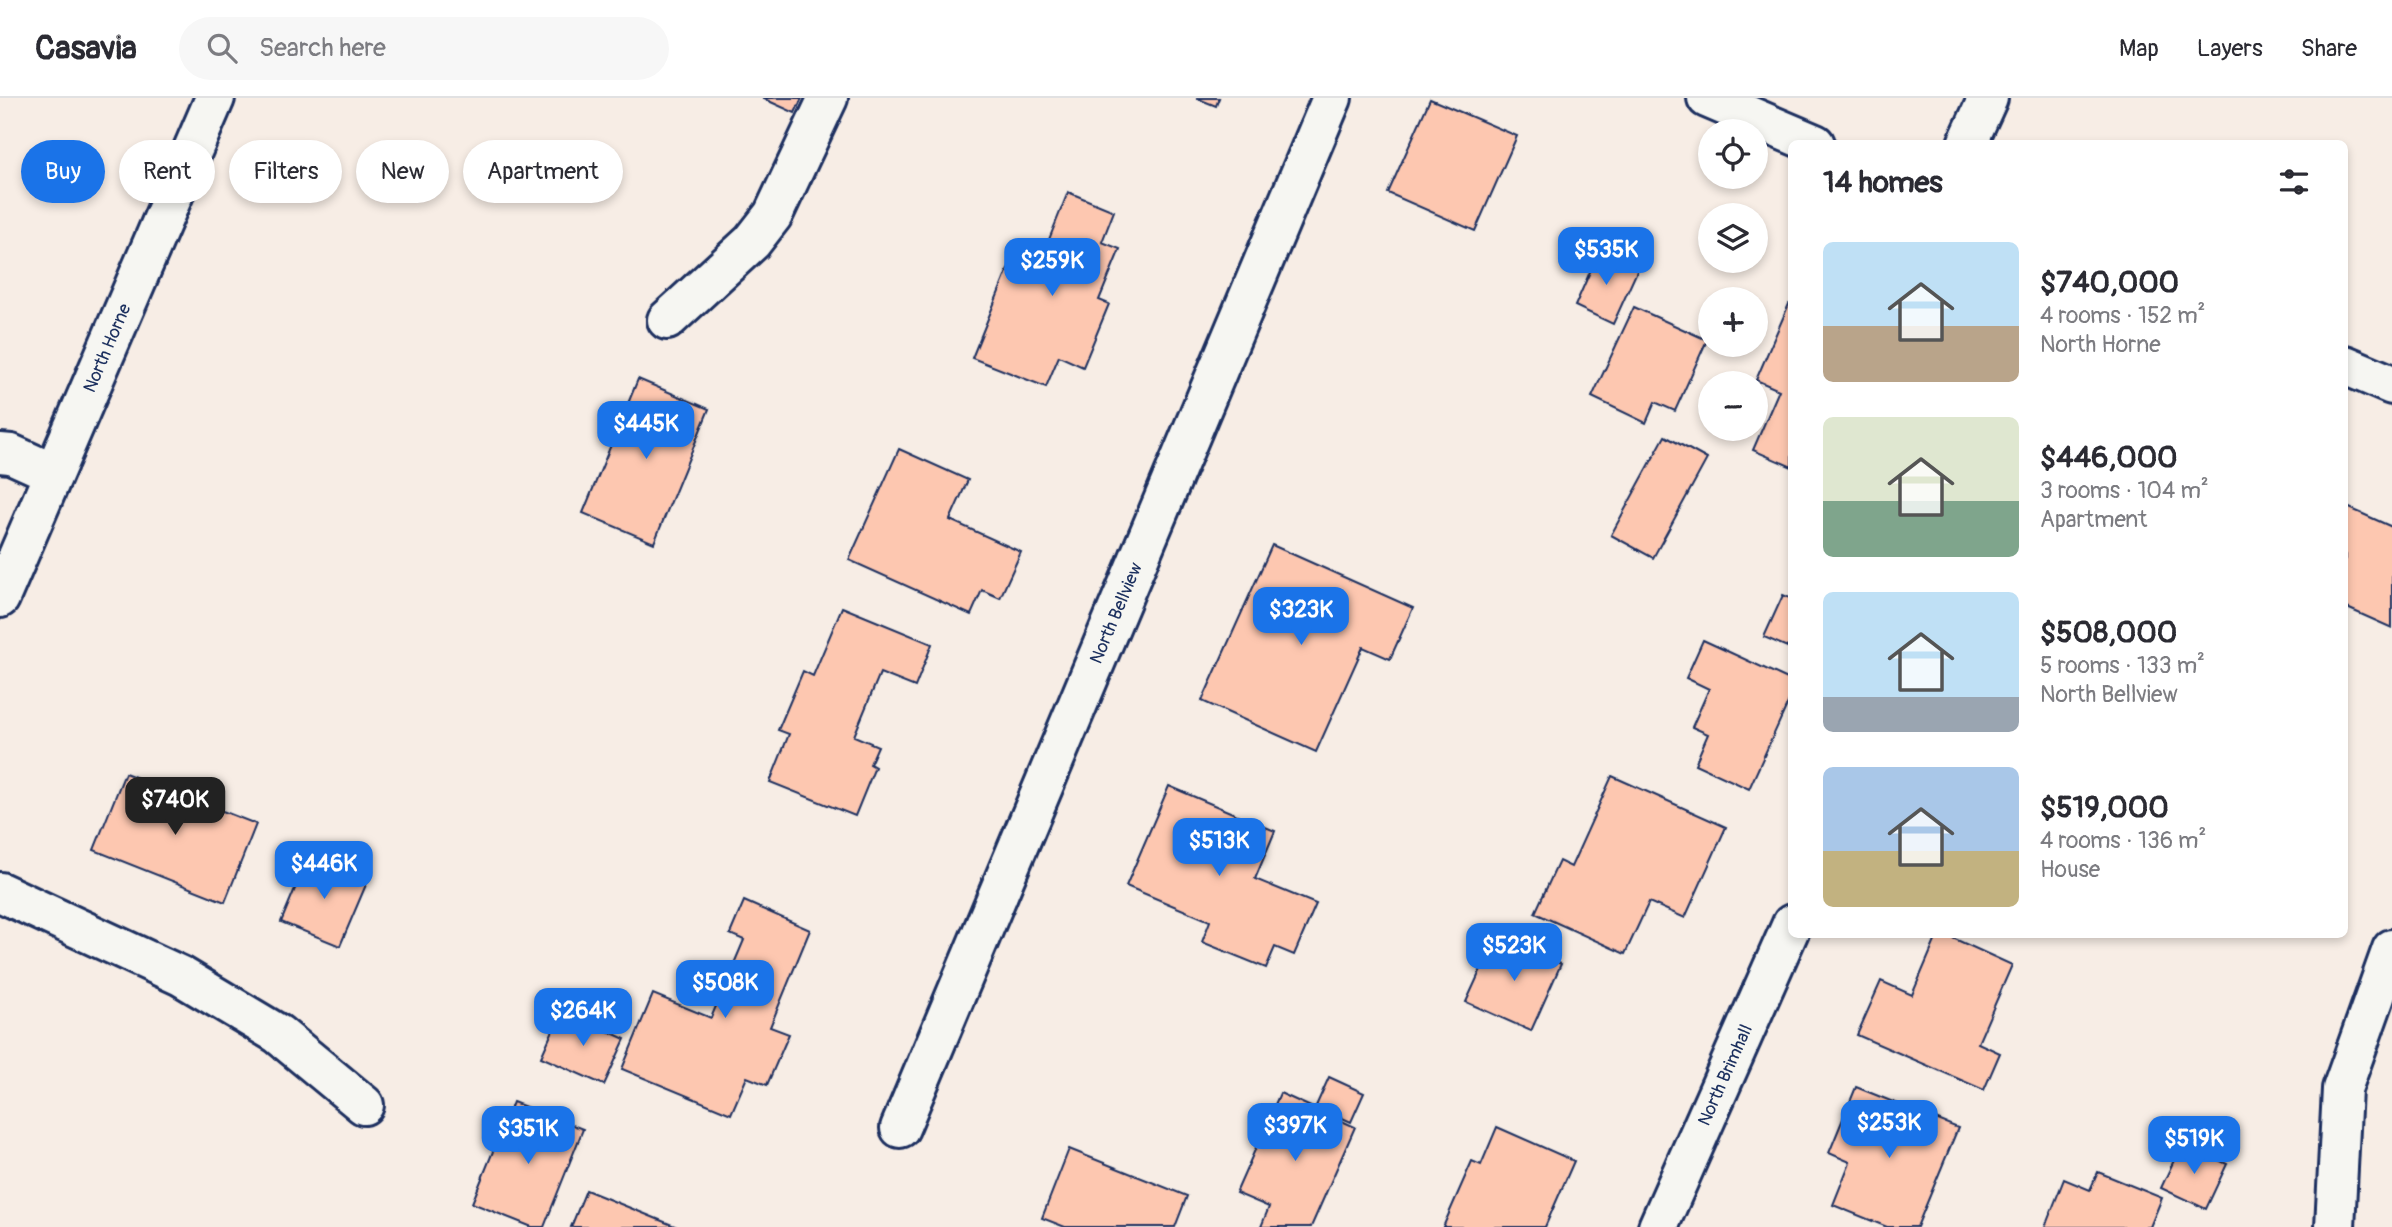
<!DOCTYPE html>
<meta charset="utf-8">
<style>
:root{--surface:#fff;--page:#f7f7f7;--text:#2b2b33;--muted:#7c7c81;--line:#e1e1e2;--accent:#1a73e8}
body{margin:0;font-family:Pangolin,sans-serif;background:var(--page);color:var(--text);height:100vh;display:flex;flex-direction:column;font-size:26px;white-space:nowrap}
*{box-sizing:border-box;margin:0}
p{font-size:23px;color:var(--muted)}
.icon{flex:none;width:38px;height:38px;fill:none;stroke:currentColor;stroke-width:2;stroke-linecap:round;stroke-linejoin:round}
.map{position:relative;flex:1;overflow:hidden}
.side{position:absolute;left:1788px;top:42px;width:560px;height:798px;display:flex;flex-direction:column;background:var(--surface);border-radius:10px;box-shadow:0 4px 10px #0003}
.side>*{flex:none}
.top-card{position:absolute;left:21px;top:42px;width:665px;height:63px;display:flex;gap:14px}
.buttons{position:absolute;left:1698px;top:21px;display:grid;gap:14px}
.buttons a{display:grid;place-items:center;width:70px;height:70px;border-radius:50%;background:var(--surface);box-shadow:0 4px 10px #0003;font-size:35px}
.price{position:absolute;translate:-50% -60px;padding:0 16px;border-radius:14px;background:var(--accent);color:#fff;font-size:23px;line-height:46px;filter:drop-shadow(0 2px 4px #0008)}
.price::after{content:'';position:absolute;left:50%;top:42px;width:21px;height:16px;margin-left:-10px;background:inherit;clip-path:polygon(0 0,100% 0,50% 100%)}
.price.selected{background:#222;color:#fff}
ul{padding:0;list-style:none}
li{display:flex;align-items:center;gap:21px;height:175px;padding:0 35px}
li span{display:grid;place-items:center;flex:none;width:196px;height:140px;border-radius:10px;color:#555}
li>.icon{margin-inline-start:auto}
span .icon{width:84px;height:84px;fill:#fffc;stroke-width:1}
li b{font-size:30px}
h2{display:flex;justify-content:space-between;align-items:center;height:84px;padding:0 35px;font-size:30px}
.pill{padding:0 24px;border-radius:32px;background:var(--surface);box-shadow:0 4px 10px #0003;font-size:24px;line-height:63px}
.pill.selected{background:var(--accent);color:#fff}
header{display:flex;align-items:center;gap:42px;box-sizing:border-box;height:98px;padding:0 35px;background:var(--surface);border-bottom:2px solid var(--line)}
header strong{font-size:33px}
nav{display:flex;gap:38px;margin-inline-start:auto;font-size:24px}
.search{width:490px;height:63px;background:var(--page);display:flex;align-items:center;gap:18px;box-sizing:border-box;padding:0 24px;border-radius:38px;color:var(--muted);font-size:26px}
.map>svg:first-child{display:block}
.building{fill:#fdc7b0;stroke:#1b2f5e;stroke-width:2}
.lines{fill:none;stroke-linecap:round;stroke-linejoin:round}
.minor-casing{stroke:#1b2f5e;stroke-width:44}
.minor{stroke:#f6f6f2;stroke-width:38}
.labels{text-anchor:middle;stroke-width:7;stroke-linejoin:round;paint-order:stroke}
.street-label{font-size:18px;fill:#1b2f5e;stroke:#f6f6f2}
</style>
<header>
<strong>Casavia</strong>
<div class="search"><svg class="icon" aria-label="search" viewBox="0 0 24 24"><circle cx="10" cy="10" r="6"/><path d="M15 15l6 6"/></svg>Search here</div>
<nav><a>Map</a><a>Layers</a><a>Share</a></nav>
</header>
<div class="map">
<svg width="2392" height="1129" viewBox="0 0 2392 1129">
<rect width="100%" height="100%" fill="#f7ede5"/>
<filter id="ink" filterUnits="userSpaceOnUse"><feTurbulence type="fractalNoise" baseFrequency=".0143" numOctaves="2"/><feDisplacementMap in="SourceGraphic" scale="14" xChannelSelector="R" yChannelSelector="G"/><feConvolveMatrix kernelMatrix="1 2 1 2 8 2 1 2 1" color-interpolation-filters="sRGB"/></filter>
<g filter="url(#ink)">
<!-- building -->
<g class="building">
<path d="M762,0h40l-7,15z"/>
<path d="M1196,0h23l-3,8z"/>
<path d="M1430,1l87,37 -42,95 -87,-38z"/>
<path d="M1068,94l46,19 -12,31 18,7 -21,51 10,4 -26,63 -24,-11 -13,31 -74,-29 43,-106 25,10z"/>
<path d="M1599,153l39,18 -25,55 -38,-18z"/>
<path d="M1789,206l3,1v162l-39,-17 26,-60 -23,-10z"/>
<path d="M1634,209l73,33 -32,71 -20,-9 -9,21 -54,-26z"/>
<path d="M638,281l71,30 -55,134 -71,-30z"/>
<path d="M1665,338l42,23 -54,99 -42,-23z"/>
<path d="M899,351l69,31 -18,40 71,32 -21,46 -18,-8 -11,25 -122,-55z"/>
<path d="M2345,408l47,21v101l-47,-21z"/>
<path d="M1272,447l141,63 -23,51 -27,-12 -47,105 -114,-51z"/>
<path d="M1783,497l9,4v50l-28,-12z"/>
<path d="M842,509l90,37 -17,43 -35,-14 -26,63 24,10 -8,18 5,3 -20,49 -85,-34 19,-48 -11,-4 25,-59 10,5z"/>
<path d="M1703,542l89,41v13l-43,95 -54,-25 13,-30 -16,-7 17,-38 -23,-11z"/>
<path d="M125,675l131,51 -31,78 -131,-52z"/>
<path d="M1612,678l114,51 -41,91 -36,-16 -24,52 -90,-41 24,-52 12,6z"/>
<path d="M1169,688l106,45 -20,48 61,25 -22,51 -19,-8 -9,21 -64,-26 8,-21 -84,-35z"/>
<path d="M309,757l59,25 -28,66 -59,-24z"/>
<path d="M744,803l66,29 -40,97 19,7 -22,51 -20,-8 -16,37 -109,-45 31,-75 58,24 33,-78 -14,-6z"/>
<path d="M1497,836l64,30 -30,67 -65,-29z"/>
<path d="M1938,836h6l68,31 -34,78 22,10 -16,37 -127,-55 24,-54 31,14z"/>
<path d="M562,912l63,29 -21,46 -63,-28z"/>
<path d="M1329,979l35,16 -13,29 -35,-16z"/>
<path d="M1856,989l102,41 -41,99h-30l-54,-22 17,-43 -21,-9z"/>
<path d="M1280,995l75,34 -44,100h-50l8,-20 -33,-14z"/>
<path d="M513,1004l70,27 -39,98h-12l-60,-24z"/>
<path d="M1497,1029l77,34 -29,66h-102l29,-66 9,4z"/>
<path d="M2182,1045l45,21 -21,45 -45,-21z"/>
<path d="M1069,1051l118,47 -12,31h-110l-23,-9z"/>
<path d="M2098,1074l64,26 -12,29h-105l19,-48 26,11z"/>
<path d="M586,1092l91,37h-106z"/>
</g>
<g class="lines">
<!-- minor casing -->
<g class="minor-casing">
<g id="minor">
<path d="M1707,0l108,46"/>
<path d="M1967,46l21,-46"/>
<path d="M667,222l85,-78 21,-27 55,-117"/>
<path d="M2345,267l47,20"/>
<path d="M0,355l11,1 42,19"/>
<path d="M0,500l215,-500"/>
<path d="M0,794l181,84 97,58 86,71"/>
<path d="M900,1030l432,-1030"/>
<path d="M1658,1129l134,-303"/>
<path d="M2335,1129l7,-138 50,-140"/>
</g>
</g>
<!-- minor -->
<use href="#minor" class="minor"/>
</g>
</g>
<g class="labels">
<!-- street labels -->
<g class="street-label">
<text transform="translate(107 250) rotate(-67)" y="6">North Horne</text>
<text transform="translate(1116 515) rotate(-67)" y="6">North Bellview</text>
<text transform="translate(1725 977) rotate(-66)" y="6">North Brimhall</text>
</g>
</g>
</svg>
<div class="buttons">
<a><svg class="icon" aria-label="locate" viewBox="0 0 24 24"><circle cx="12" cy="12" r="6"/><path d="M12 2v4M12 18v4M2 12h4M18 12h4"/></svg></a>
<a><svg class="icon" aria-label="layers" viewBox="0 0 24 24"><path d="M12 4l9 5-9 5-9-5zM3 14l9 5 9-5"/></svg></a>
<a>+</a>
<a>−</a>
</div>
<b class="price" style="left:1606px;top:189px">$535K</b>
<b class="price" style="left:1052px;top:200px">$259K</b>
<b class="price" style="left:646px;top:363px">$445K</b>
<b class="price" style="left:1301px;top:549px">$323K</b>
<b class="price selected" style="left:175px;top:739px">$740K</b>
<b class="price" style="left:1219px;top:780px">$513K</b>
<b class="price" style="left:324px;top:803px">$446K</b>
<b class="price" style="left:1514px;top:885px">$523K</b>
<b class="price" style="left:725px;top:922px">$508K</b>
<b class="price" style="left:583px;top:950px">$264K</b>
<b class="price" style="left:1889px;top:1062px">$253K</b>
<b class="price" style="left:1295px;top:1065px">$397K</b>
<b class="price" style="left:528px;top:1068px">$351K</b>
<b class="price" style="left:2194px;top:1078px">$519K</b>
<div class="top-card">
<a class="pill selected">Buy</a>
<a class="pill">Rent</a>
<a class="pill">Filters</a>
<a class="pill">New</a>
<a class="pill">Apartment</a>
</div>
<section class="side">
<h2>14 homes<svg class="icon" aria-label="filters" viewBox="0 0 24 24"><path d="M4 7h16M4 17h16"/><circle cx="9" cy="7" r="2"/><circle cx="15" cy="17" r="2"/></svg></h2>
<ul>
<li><span style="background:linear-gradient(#bfe0f5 60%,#b9a48a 0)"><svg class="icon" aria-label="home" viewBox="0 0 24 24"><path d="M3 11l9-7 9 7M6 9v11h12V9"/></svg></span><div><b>$740,000</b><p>4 rooms · 152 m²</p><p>North Horne</p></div></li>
<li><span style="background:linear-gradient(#dfe7d0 60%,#7fa58c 0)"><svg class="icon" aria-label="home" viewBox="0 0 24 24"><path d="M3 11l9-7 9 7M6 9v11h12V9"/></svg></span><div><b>$446,000</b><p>3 rooms · 104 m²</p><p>Apartment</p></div></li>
<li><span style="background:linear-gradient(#bfe0f5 75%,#9aa5b1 0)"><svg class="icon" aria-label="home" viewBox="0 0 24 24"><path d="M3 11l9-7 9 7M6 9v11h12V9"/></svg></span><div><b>$508,000</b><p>5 rooms · 133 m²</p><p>North Bellview</p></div></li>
<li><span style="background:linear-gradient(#a9c7e8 60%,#c2b280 0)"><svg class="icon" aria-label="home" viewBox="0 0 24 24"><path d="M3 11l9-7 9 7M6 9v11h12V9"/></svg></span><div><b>$519,000</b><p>4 rooms · 136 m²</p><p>House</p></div></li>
</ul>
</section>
</div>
